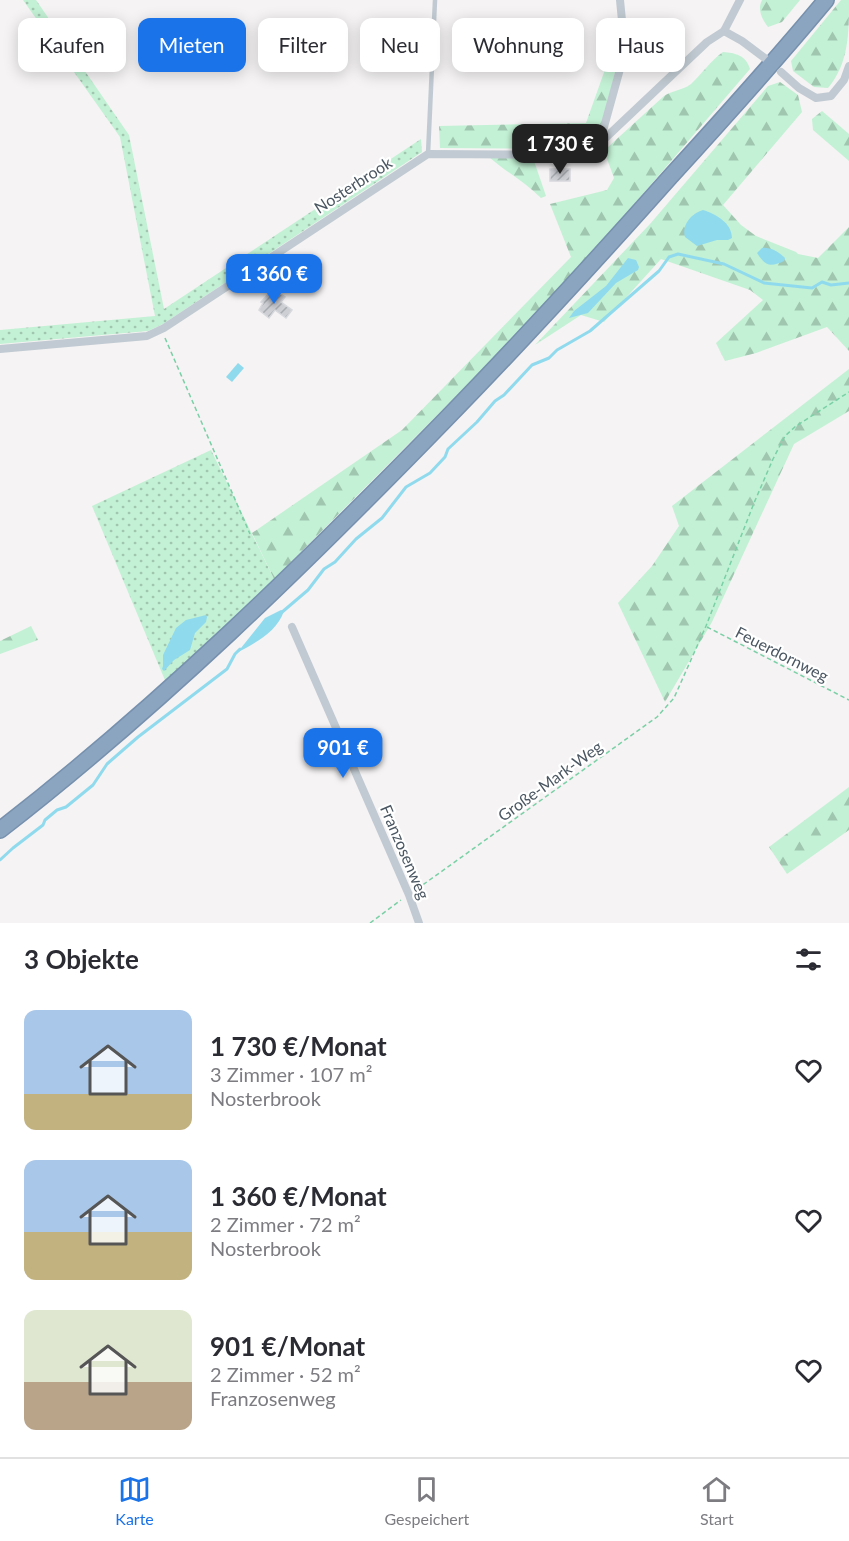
<!DOCTYPE html>
<html lang="de">
<meta charset="utf-8">
<style>
:root{--surface:#fff;--page:#f2f2f3;--text:#2b2b33;--muted:#7c7c81;--line:#e1e1e2;--accent:#1a73e8}
body{margin:0;font-family:Lato,sans-serif;background:var(--page);color:var(--text);height:100vh;display:flex;flex-direction:column;font-size:22px;white-space:nowrap}
*{box-sizing:border-box;margin:0}
p{font-size:20px;color:var(--muted)}
.icon{flex:none;width:33px;height:33px;fill:none;stroke:currentColor;stroke-width:2;stroke-linecap:round;stroke-linejoin:round}
.map{position:relative;height:923px;overflow:hidden}
.drawer{display:flex;flex-direction:column;background:var(--surface);flex:1}
.drawer>*{flex:none}
.top-card{position:absolute;left:18px;top:18px;width:813px;height:54px;display:flex;gap:12px}
.price{position:absolute;translate:-50% -51px;padding:0 14px;border-radius:12px;background:var(--accent);color:#fff;font-size:20px;line-height:39px;filter:drop-shadow(0 2px 3px #0008)}
.price::after{content:'';position:absolute;left:50%;top:36px;width:18px;height:14px;margin-left:-9px;background:inherit;clip-path:polygon(0 0,100% 0,50% 100%)}
.price.active{background:#222;color:#fff}
ul{padding:0;list-style:none}
li{display:flex;align-items:center;gap:18px;height:150px;padding:0 24px}
li span{display:grid;place-items:center;flex:none;width:168px;height:120px;border-radius:12px;color:#555}
li>.icon{margin-inline-start:auto}
span .icon{width:72px;height:72px;fill:#fffc;stroke-width:1}
li b{font-size:26px}
h2{display:flex;justify-content:space-between;align-items:center;height:72px;padding:0 24px;font-size:26px}
.tag{padding:0 21px;border-radius:12px;background:var(--surface);box-shadow:0 3px 15px #0003;font-size:21px;line-height:54px}
.tag.active{background:var(--accent);color:#fff}
.tab-bar{display:flex;justify-content:space-around;align-items:center;height:84px;border-top:2px solid var(--line);background:var(--surface);font-size:16px;color:var(--muted)}
.tab-bar a{display:grid;justify-items:center;gap:3px}
.tab-bar .active{color:var(--accent)}
.map>svg:first-child{display:block}
.grass{fill:url(#grass-dots)}
.forest{fill:url(#forest-firs)}
.water{fill:#90daee}
.lines{fill:none;stroke-linecap:round;stroke-linejoin:round}
.stream{stroke:#90daee;stroke-width:3}
.building{fill:url(#building-hatch);stroke:#d7d9de;stroke-width:1.5}
.highway-casing{stroke:#7690ad;stroke-width:18}
.path{stroke:#7ad0a6;stroke-width:1.5;stroke-dasharray:4.5 3;stroke-linecap:butt}
.lane{stroke:#c1cad2;stroke-width:4.5}
.street{stroke:#c1cad2;stroke-width:8}
.highway{stroke:#8ba5c1;stroke-width:15}
.labels{text-anchor:middle;stroke-width:4.5;stroke-linejoin:round;paint-order:stroke}
.street-label{font-size:16px;fill:#4a5661;stroke:#fff}
</style>
<div class="map">
<svg width="849" height="923" viewBox="0 0 849 923">
<defs>
<pattern id="grass-dots" width="8" height="8" patternUnits="userSpaceOnUse" patternTransform="scale(1.5)"><rect width="8" height="8" fill="#c3f1d5"/><path d="M2 2h.1M6 6h.1" fill="none" stroke="#a0c6b0" stroke-width="1.8" stroke-linecap="round"/></pattern>
<pattern id="forest-firs" width="22" height="20" patternUnits="userSpaceOnUse" patternTransform="scale(1.5)"><rect width="22" height="20" fill="#c3f1d5"/><path d="M5 1l3.5 6h-7zM16 11l3.5 6h-7z" fill="#a0c6b0"/></pattern>
<pattern id="building-hatch" width="6" height="6" patternUnits="userSpaceOnUse" patternTransform="scale(1.5)"><rect width="6" height="6" fill="#cdcfd5"/><path d="M-1 1l2-2M0 6l6-6M5 7l2-2" fill="none" stroke="#a8abb0"/></pattern>
</defs>
<rect width="100%" height="100%" fill="#f5f3f3"/>
<!-- grass -->
<g class="grass">
<path d="M23,0h13l93,135 35,174 257,-170 1,13 -259,172 -15,7 -148,13v-14l155,-14 -35,-179z"/>
<path d="M211,450l63,129 -107,106 -75,-179z"/>
</g>
<!-- forest -->
<g class="forest">
<path d="M762,0h38l-18,22 -14,5c-6,-8 -11,-17 -6,-27z"/>
<path d="M841,0h8c0,32 0,63 -21,88l-14,-1 -21,-16 -2,-10z"/>
<path d="M618,33l3,14 -21,89c-10,10 -19,12 -33,13l-127,-1 -1,-22 147,-3z"/>
<path d="M723,52c12,1 23,3 27,17l-174,203 -81,85 -221,222 -22,-46 150,-103 169,-173 -21,-53 57,-14 7,-12 -8,-22 2,-9 56,-51c9,-6 20,-6 27,-12 11,-10 19,-23 32,-32z"/>
<path d="M780,82l18,13 4,17 -79,93 18,20 15,11 40,16 2,2 20,4 31,-31v124l-22,-24 -71,26 -31,8 -9,-18 47,-43 -13,-10 -89,-31 -57,63 -23,-7 -46,30 115,-121 118,-138z"/>
<path d="M822,111l27,23v27l-36,-31 -1,-11z"/>
<path d="M489,157l44,1 13,38 -5,2c-16,-16 -35,-26 -52,-41z"/>
<path d="M849,369v42l-55,33 -82,178 -47,80 -47,-99 34,-37 27,-40 -7,-20z"/>
<path d="M31,626l7,14 -38,14v-13z"/>
<path d="M849,787v43l-62,44 -18,-27z"/>
</g>
<!-- water -->
<g class="water">
<path d="M703,210c13,4 29,13 29,28l-4,2h-11l-20,6 -12,-9c-3,-13 6,-23 18,-27z"/>
<path d="M762,248c8,-1 17,4 23,10l-1,3c-15,7 -19,4 -27,-8z"/>
<path d="M628,258l8,2 3,7 -1,3 -22,13 -28,30 -19,5 5,-7 32,-25z"/>
<path d="M238,363l6,5 -12,14 -6,-5z"/>
<path d="M281,610l3,1c-7,21 -29,32 -47,42l28,-35z"/>
<path d="M206,615l1,2 -1,5 -11,11 -5,17 -16,10 -10,11 -2,-2 1,-3v-11l13,-27 10,-8z"/>
</g>
<g class="lines">
<!-- stream -->
<g class="stream">
<path d="M281,613l27,-23 16,-21 11,-7 21,-23 26,-21 24,-31 24,-14 15,-16 3,-8 29,-27 18,-21 9,-6 28,-30 17,-7 8,-8 33,-19 69,-60 10,-14 9,-3 46,10 40,19 48,5 10,-6 9,3 18,-2"/>
<path d="M0,860l13,-12 30,-23 2,-5 12,-10 9,-3 27,-22 14,-21 31,-27 89,-68 8,-15 5,-5"/>
</g>
</g>
<!-- building -->
<g class="building">
<rect x="550" y="169" width="20" height="12"/>
<path d="M273,289l12,8 -4,5 11,8 -6,8 -11,-8 -6,8 -10,-8 4,-7 -2,-1z"/>
</g>
<g class="lines">
<!-- highway casing -->
<g class="highway-casing">
<path id="highway" d="M0,830c160,-124 305,-266 446,-411 77,-79 151,-160 224,-242 53,-58 106,-117 156,-177"/>
</g>
<!-- path -->
<g class="path">
<path d="M165,338l85,196"/>
<path d="M707,627l142,73"/>
<path d="M417,889l240,-172 17,-19 32,-72 48,-123 19,-44 12,-23 11,-10 53,-34"/>
<path d="M370,923l31,-23"/>
</g>
<!-- lane -->
<path class="lane" d="M428,154l7,-154"/>
<!-- street -->
<g class="street">
<path d="M724,31l18,10 24,18"/>
<path d="M781,72l18,16 17,10 15,-2 13,-16 5,-14"/>
<path d="M599,144l108,-102 17,-11 16,-31"/>
<path d="M0,349l147,-13 17,-8 264,-174 158,1 13,-10 26,-94 -5,-51"/>
<path d="M292,627l117,268 10,28"/>
</g>
<!-- highway -->
<use href="#highway" class="highway"/>
</g>
<g class="labels">
<!-- street labels -->
<g class="street-label">
<text transform="translate(353 185) rotate(-33)" y="6">Nosterbrook</text>
<text transform="translate(782 654) rotate(27)" y="6">Feuerdornweg</text>
<text transform="translate(550 781) rotate(-36)" y="6">Große-Mark-Weg</text>
<text transform="translate(405 852) rotate(67)" y="6">Franzosenweg</text>
</g>
</g>
</svg>
<b class="price active" style="left:560px;top:175px">1 730 €</b>
<b class="price" style="left:274px;top:305px">1 360 €</b>
<b class="price" style="left:343px;top:779px">901 €</b>
<div class="top-card">
<a class="tag">Kaufen</a>
<a class="tag active">Mieten</a>
<a class="tag">Filter</a>
<a class="tag">Neu</a>
<a class="tag">Wohnung</a>
<a class="tag">Haus</a>
</div>
</div>
<section class="drawer">
<h2>3 Objekte<svg class="icon" aria-label="filters" viewBox="0 0 24 24"><path d="M4 7h16M4 17h16"/><circle cx="9" cy="7" r="2"/><circle cx="15" cy="17" r="2"/></svg></h2>
<ul>
<li><span style="background:linear-gradient(#a9c7e8 70%,#c2b280 0)"><svg class="icon" aria-label="home" viewBox="0 0 24 24"><path d="M3 11l9-7 9 7M6 9v11h12V9"/></svg></span><div><b>1 730 €/Monat</b><p>3 Zimmer · 107 m²</p><p>Nosterbrook</p></div><svg class="icon" aria-label="heart" viewBox="0 0 24 24"><path d="M12 20l-8-8c-3-5 5-10 8-4 3-6 11-1 8 4z"/></svg></li>
<li><span style="background:linear-gradient(#a9c7e8 60%,#c2b280 0)"><svg class="icon" aria-label="home" viewBox="0 0 24 24"><path d="M3 11l9-7 9 7M6 9v11h12V9"/></svg></span><div><b>1 360 €/Monat</b><p>2 Zimmer · 72 m²</p><p>Nosterbrook</p></div><svg class="icon" aria-label="heart" viewBox="0 0 24 24"><path d="M12 20l-8-8c-3-5 5-10 8-4 3-6 11-1 8 4z"/></svg></li>
<li><span style="background:linear-gradient(#dfe7d0 60%,#b9a48a 0)"><svg class="icon" aria-label="home" viewBox="0 0 24 24"><path d="M3 11l9-7 9 7M6 9v11h12V9"/></svg></span><div><b>901 €/Monat</b><p>2 Zimmer · 52 m²</p><p>Franzosenweg</p></div><svg class="icon" aria-label="heart" viewBox="0 0 24 24"><path d="M12 20l-8-8c-3-5 5-10 8-4 3-6 11-1 8 4z"/></svg></li>
</ul>
</section>
<nav class="tab-bar">
<a class="active"><svg class="icon" aria-label="map" viewBox="0 0 24 24"><path d="M3 6l6-2 6 2 6-2v14l-6 2-6-2-6 2zM9 4v14M15 6v14"/></svg>Karte</a>
<a><svg class="icon" aria-label="saved" viewBox="0 0 24 24"><path d="M7 4h10v16l-5-4-5 4z"/></svg>Gespeichert</a>
<a><svg class="icon" aria-label="home" viewBox="0 0 24 24"><path d="M3 11l9-7 9 7M6 9v11h12V9"/></svg>Start</a>
</nav>
